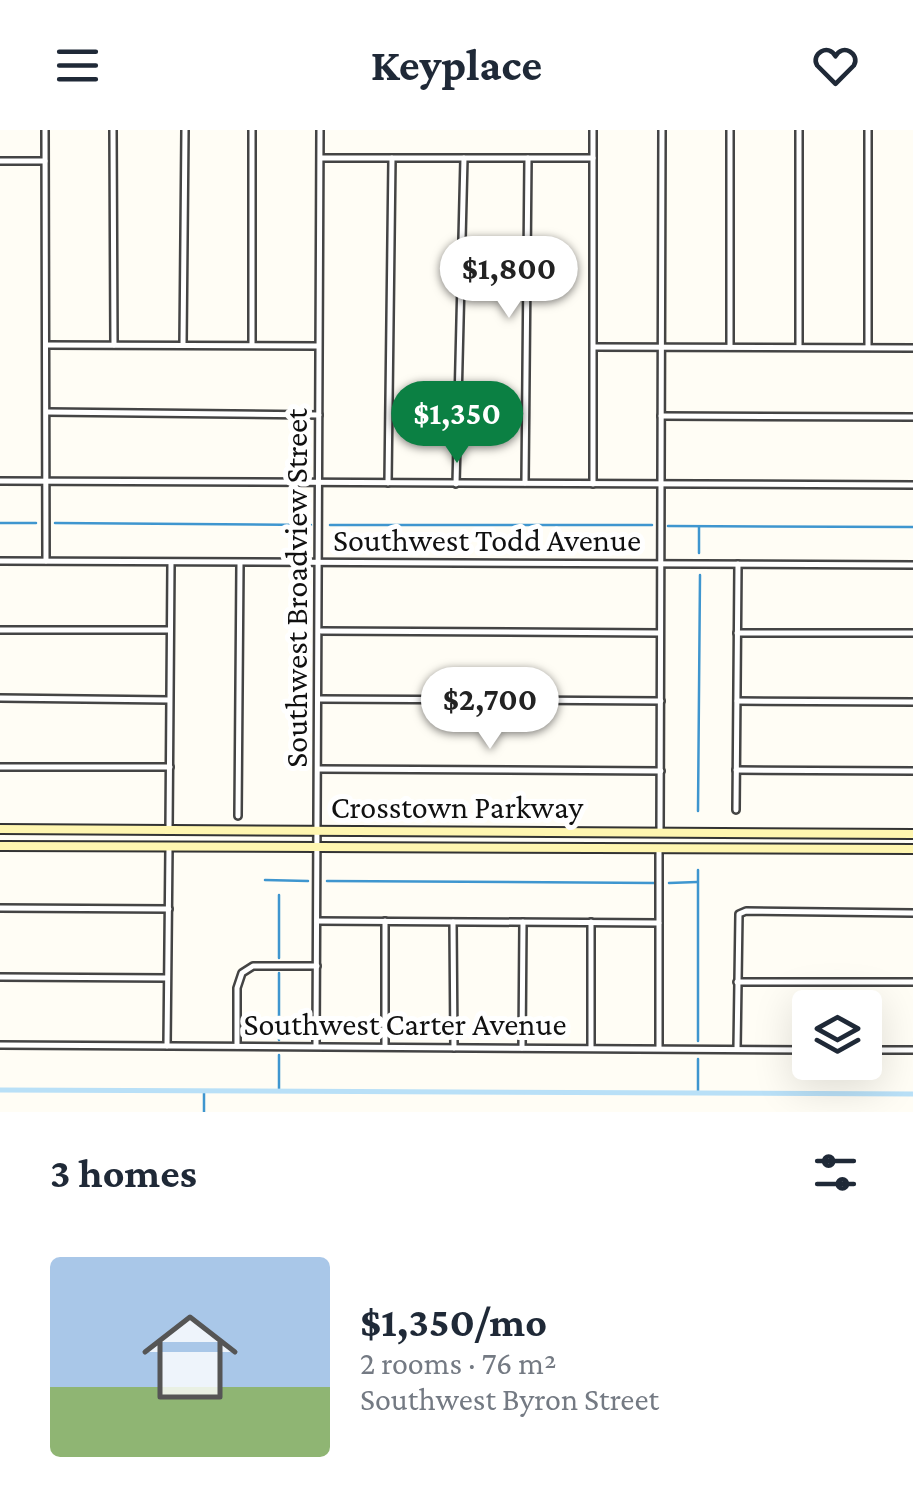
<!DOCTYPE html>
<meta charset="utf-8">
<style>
:root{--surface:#fff;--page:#f2f2f3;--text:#1f2937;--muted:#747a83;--accent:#0b8043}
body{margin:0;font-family:"Crimson Pro",serif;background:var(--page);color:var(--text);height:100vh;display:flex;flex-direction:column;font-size:38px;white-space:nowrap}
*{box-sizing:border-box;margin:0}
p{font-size:32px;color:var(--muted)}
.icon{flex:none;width:55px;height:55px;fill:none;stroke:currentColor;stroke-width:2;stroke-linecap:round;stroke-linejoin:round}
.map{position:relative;height:982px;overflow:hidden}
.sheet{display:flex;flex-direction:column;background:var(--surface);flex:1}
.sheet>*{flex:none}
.controls{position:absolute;left:792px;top:860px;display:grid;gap:20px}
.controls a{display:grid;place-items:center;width:90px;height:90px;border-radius:10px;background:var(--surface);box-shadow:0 10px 40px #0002;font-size:50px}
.price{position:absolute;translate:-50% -85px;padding:0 22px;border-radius:35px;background:#fff;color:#222;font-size:32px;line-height:65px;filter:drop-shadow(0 2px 5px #0008)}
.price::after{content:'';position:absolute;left:50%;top:60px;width:30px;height:22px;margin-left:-15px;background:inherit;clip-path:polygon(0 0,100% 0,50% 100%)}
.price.active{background:var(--accent);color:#fff}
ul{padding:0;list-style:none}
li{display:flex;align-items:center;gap:30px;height:250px;padding:0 50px}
li span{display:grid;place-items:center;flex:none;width:280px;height:200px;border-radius:10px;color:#555}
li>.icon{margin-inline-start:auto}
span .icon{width:120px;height:120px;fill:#fffc;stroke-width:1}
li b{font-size:42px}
h2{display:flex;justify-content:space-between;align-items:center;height:120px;padding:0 50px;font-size:42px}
header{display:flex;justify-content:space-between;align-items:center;height:130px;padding:0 50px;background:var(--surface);font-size:45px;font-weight:700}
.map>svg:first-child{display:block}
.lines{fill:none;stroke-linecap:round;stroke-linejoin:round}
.stream{stroke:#3f96cf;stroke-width:2.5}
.canal{stroke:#b9e0f7;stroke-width:5}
.minor-casing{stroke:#444;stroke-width:10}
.secondary-casing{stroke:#333;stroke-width:12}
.minor{stroke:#fff;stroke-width:5}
.secondary{stroke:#fff6b0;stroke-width:8}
.labels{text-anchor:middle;stroke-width:10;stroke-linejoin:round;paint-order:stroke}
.street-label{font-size:32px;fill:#111;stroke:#fff}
</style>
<header><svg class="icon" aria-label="menu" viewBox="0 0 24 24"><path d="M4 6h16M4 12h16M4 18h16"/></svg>Keyplace<svg class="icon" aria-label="heart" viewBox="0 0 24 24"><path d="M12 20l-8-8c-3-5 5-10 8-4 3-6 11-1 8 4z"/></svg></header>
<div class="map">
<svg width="913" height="982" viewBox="0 0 913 982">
<rect width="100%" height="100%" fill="#fffdf5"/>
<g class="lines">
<!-- stream -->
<g class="stream">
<path d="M0,393h36"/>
<path d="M55,393l256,2"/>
<path d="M330,395h322"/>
<path d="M668,396l245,1"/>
<path d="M699,397v26"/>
<path d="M698,681l2,-236"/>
<path d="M698,740v171"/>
<path d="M265,750l43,1"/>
<path d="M327,751l328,2"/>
<path d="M669,753l28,-1"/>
<path d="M279,828v-63"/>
<path d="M279,843v67"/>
<path d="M279,925v36"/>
<path d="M204,961v21"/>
<path d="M698,963v-34"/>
</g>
<!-- canal -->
<path class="canal" d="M0,960l913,4"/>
<!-- minor casing -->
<g class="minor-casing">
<g id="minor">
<path d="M45,0l1,431"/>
<path d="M113,0l1,215"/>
<path d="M593,0v354"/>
<path d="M799,0v217"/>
<path d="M321,28h272"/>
<path d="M0,31h45"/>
<path d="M46,215l272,1"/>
<path d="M183,215l2,-215"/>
<path d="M252,215v-215"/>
<path d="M594,217l319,1"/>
<path d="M730,217v-217"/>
<path d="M868,217v-217"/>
<path d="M47,282l272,3"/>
<path d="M661,286l252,1"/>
<path d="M0,351l913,4"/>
<path d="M388,353l4,-325"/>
<path d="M525,353l3,-325"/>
<path d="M456,354l8,-326"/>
<path d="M0,431l913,4"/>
<path d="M0,500h170"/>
<path d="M321,501l339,2"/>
<path d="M737,503h176"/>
<path d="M0,568l169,2"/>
<path d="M320,569l341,2"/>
<path d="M737,571l176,1"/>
<path d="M0,637h170"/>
<path d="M319,639l342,2"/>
<path d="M736,640l177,1"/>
<path d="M736,680l2,-246"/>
<path d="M238,686l2,-252"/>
<path d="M169,700l2,-267"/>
<path d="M660,702l2,-702"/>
<path d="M0,778l169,1"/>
<path d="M317,791l342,2"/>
<path d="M453,792l1,126"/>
<path d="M591,792v126"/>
<path d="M0,847l167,1"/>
<path d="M737,852h176"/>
<path d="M0,915l810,5"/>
<path d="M167,916l2,-199"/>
<path d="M237,916v-58l5,-15 11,-7h64"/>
<path d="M316,916l4,-916"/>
<path d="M385,917v-126"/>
<path d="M522,918l1,-126"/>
<path d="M659,918v-200"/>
<path d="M737,919l2,-135 7,-3 167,2"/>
<path d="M865,920h48"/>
</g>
</g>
<!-- secondary casing -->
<g class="secondary-casing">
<g id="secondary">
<path d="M0,699l913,5"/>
<path d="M0,716l913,3"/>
</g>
</g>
<!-- minor -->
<use href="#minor" class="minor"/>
<!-- secondary -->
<use href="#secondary" class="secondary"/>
</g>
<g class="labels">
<!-- street labels -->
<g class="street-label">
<text x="487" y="421">Southwest Todd Avenue</text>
<text transform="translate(296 458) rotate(-90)" y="11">Southwest Broadview Street</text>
<text x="457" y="688">Crosstown Parkway</text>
<text x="405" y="905">Southwest Carter Avenue</text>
</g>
</g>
</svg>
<div class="controls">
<a><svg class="icon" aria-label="layers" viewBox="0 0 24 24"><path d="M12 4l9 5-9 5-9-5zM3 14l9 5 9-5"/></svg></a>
</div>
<b class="price" style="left:509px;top:191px">$1,800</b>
<b class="price active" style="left:457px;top:336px">$1,350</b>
<b class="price" style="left:490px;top:622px">$2,700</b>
</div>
<section class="sheet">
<h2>3 homes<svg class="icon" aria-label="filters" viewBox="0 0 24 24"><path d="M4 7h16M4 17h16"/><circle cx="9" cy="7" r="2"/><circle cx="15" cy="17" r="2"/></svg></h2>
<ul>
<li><span style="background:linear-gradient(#a9c7e8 65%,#8fb573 0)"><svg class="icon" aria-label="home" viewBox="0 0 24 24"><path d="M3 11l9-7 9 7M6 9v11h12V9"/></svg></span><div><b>$1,350/mo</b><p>2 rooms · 76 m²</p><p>Southwest Byron Street</p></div></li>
</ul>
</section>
